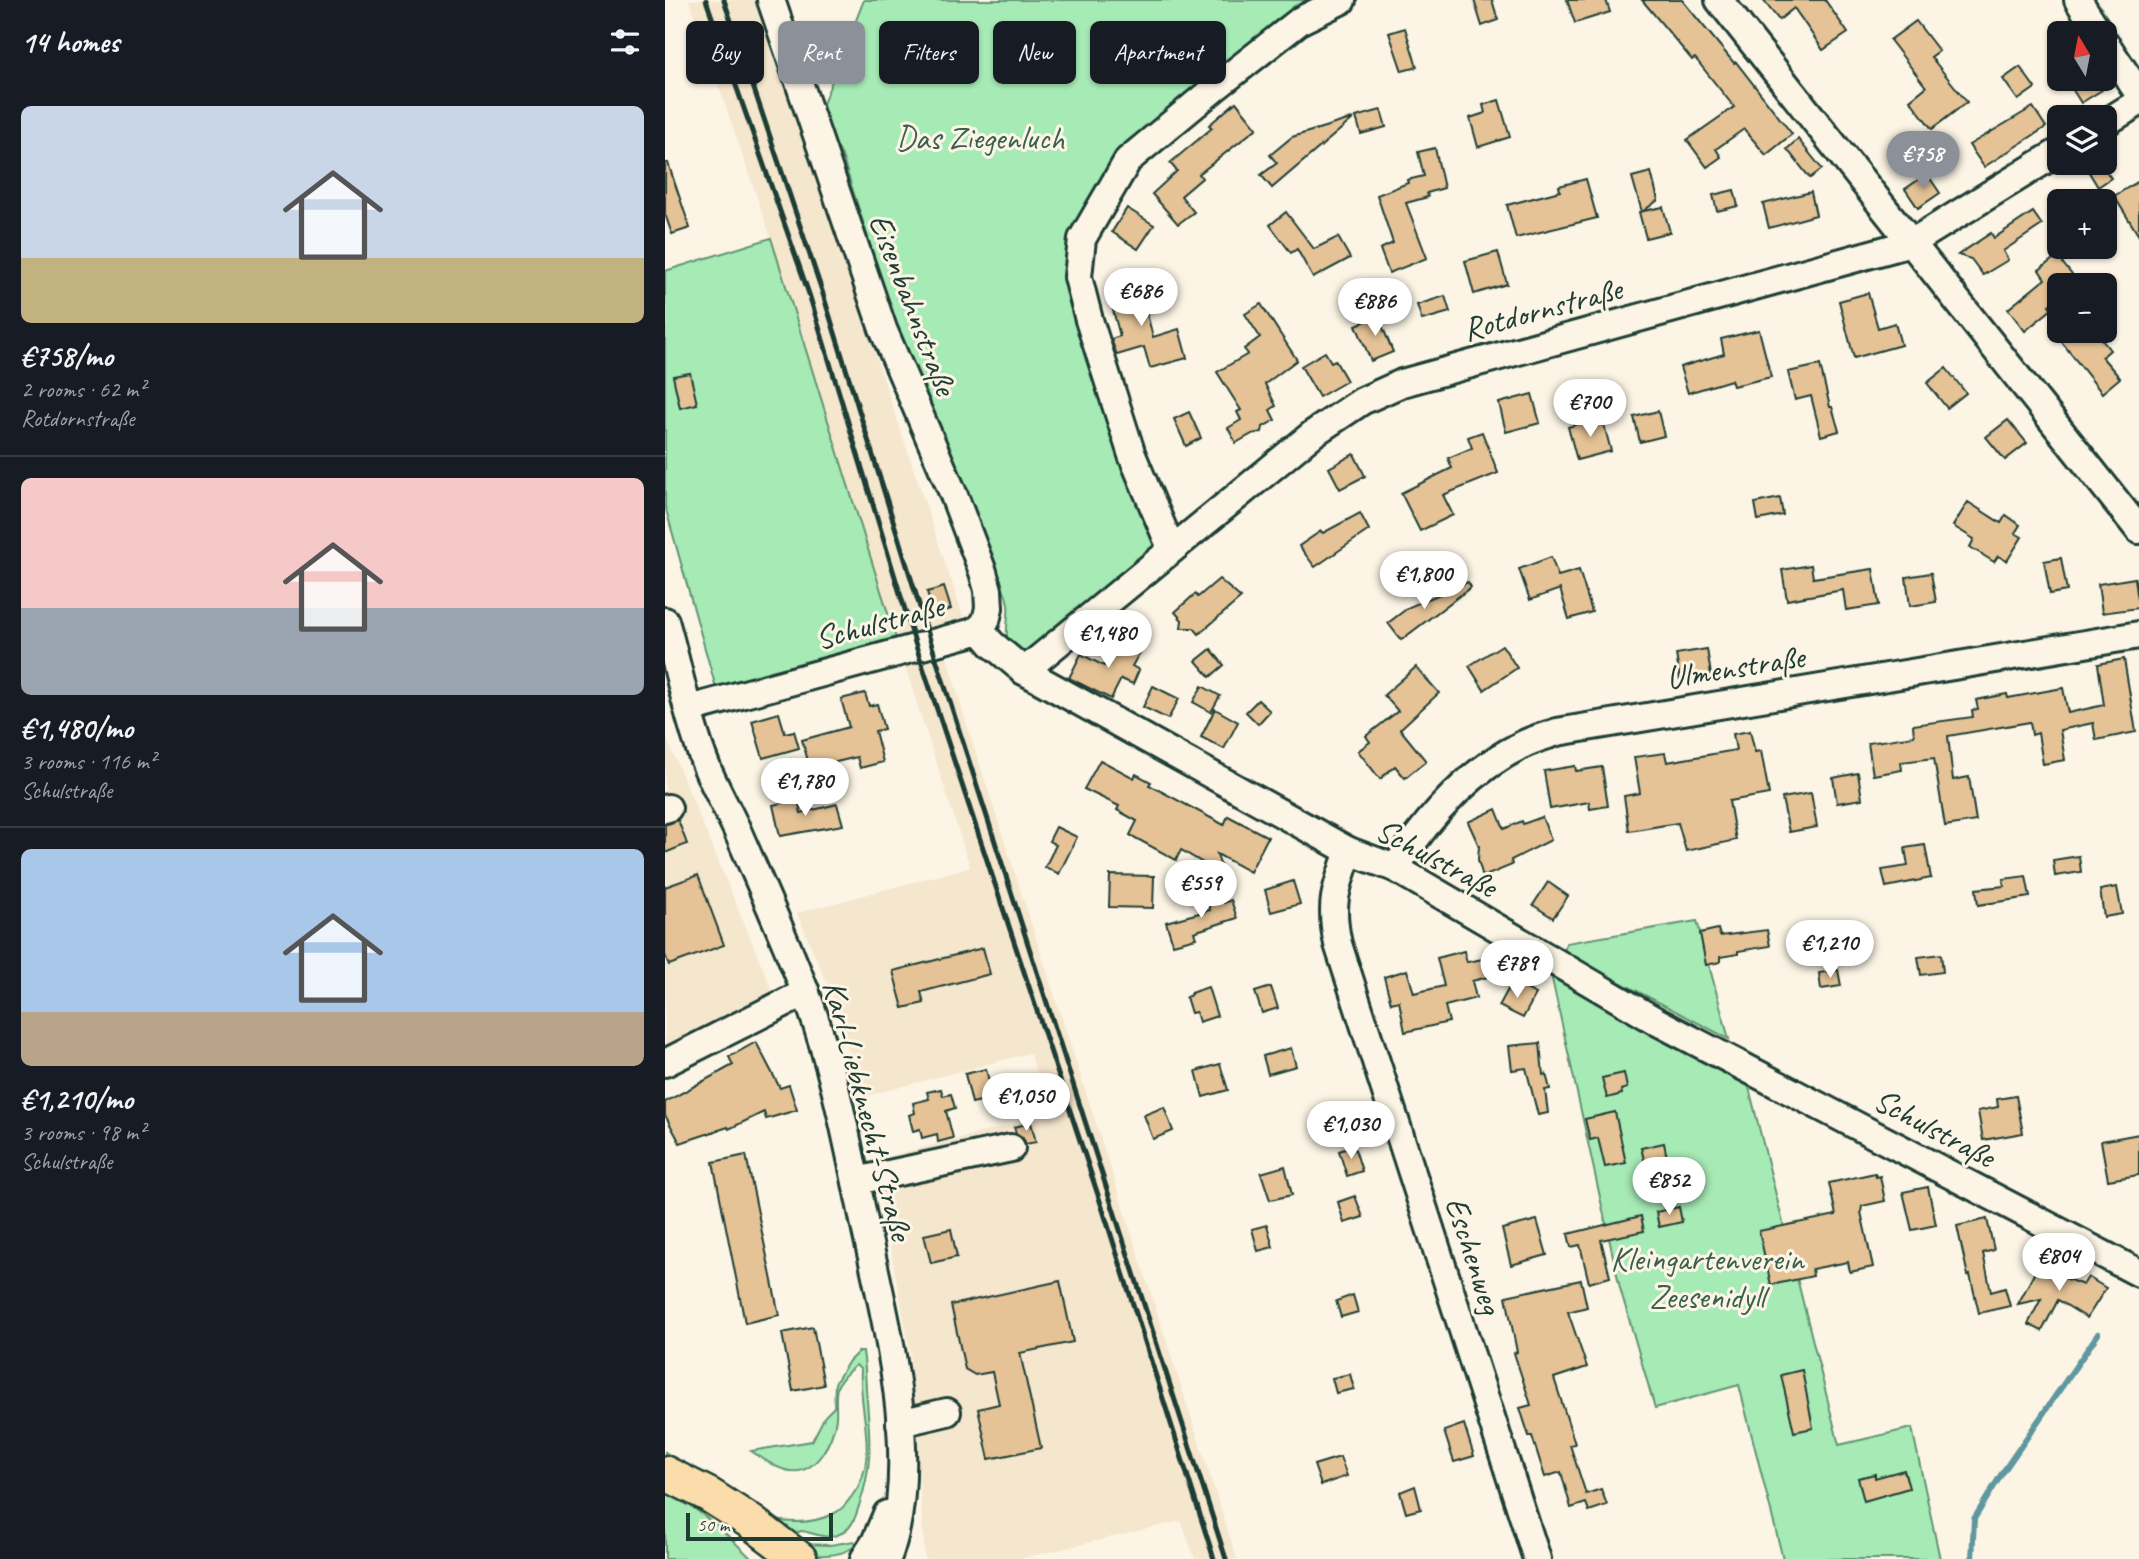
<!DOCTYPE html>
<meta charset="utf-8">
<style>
:root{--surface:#171b24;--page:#242831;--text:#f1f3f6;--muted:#9ea1a6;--line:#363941;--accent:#8c9099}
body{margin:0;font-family:Caveat,sans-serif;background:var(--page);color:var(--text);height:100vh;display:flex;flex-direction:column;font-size:26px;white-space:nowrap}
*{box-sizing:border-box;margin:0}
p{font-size:23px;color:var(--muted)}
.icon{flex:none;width:38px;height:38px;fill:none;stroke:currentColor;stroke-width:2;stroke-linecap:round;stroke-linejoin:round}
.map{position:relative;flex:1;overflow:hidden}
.panel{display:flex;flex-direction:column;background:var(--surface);width:665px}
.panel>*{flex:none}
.hud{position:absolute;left:21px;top:21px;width:665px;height:63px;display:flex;gap:14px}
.needle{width:46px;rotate:350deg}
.controls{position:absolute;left:1382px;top:21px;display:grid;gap:14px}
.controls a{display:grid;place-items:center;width:70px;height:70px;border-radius:10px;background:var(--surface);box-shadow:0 2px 5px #0004;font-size:35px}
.scale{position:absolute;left:21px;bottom:18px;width:147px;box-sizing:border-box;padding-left:7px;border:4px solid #1f3d34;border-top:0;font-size:19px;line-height:24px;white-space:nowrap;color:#1f3d34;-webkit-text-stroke:5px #fcf5e5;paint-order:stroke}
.price{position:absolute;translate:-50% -60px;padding:0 16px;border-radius:24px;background:#fff;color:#222;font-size:23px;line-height:46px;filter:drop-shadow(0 2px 4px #0008)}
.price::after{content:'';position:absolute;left:50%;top:42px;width:21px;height:16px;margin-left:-10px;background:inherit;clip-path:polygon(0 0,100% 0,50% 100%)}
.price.current{background:var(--accent);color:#fff}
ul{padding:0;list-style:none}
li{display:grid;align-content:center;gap:14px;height:371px;padding:0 21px}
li+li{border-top:2px solid var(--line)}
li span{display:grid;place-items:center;height:217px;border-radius:10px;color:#555}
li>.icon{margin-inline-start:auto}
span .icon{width:126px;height:126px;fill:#fffc;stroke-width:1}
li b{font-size:30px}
h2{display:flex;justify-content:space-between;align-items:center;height:84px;padding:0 21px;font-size:30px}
.pill{padding:0 24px;border-radius:10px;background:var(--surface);box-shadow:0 2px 5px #0004;font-size:24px;line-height:63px}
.pill.current{background:var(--accent);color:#fff}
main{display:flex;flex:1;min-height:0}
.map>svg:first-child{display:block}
.built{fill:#f5e6ce}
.green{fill:#a6eab5;stroke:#629474;stroke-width:2}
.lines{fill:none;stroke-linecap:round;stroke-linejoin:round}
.stream{stroke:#5e97a1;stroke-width:6}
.building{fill:#e5c397;stroke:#1f3d34;stroke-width:2}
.minor-casing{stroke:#1f3d34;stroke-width:32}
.major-casing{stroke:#1f3d34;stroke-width:38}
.minor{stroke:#fcf5e5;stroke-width:26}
.major{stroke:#faddab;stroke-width:33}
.rail{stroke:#1f3d34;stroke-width:5}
.labels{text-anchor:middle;stroke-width:6;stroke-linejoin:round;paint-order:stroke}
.park-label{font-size:33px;fill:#3a604e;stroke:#fcf5e5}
.street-label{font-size:33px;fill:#1f3d34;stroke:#fcf5e5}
</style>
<main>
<section class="panel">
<h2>14 homes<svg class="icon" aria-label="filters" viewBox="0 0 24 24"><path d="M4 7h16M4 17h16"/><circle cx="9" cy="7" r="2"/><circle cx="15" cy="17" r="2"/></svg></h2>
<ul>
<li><span style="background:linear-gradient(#c9d6e8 70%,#c2b280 0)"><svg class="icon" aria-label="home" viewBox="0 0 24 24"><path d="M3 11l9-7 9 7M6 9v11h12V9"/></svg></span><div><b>€758/mo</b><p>2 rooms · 62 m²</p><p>Rotdornstraße</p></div></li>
<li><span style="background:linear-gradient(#f6c9c9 60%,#9aa5b1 0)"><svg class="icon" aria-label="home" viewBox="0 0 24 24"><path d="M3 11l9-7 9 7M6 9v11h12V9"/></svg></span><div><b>€1,480/mo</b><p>3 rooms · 116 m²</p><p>Schulstraße</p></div></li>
<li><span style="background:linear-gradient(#a9c7e8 75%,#b9a48a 0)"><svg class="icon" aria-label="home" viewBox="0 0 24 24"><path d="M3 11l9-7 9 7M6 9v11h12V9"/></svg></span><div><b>€1,210/mo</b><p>3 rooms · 98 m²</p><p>Schulstraße</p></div></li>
</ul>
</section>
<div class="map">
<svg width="1474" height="1559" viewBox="0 0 1474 1559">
<rect width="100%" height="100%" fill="#fcf5e5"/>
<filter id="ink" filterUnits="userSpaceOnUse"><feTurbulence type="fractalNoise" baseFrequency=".0143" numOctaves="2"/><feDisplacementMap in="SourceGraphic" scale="14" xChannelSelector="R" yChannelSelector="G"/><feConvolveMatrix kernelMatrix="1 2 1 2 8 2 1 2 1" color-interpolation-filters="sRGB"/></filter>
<g filter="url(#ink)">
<!-- built -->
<g class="built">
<path d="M24,0h74l91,291 110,328 -26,8 28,95 271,837h-42l-14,-38 -162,38h-94l-15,-207 -36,-192 176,-45 -20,-62 -168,44 -31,-103 -34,-81 173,-46 -74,-228 -125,-401z"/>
<path d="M0,734l109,261 -109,60z"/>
</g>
<!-- green -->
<g class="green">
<path d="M199,0h446l-182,160 -50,117 93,271 -144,105c-32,-3 -16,-31 -19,-49 -2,-12 -8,-21 -14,-31l-91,-224 -61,-193 -23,-42z"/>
<path d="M106,238l125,401 -180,49 -51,-182v-235z"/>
<path d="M1032,921l32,118 -165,-86 2,-10z"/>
<path d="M885,970l195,102 94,373 73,-17 28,131h-157l-44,-174 -84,23 -35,-120z"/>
<path d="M193,1352h5c3,16 2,32 4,48 3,42 6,65 -8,106 -4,13 -8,25 -22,29 -13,5 -24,-3 -36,-4l-7,3 -129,-75v-7l110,68c21,4 39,3 58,-6 9,-4 13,-10 19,-18 29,-37 6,-84 9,-126l-5,-5c-6,5 -15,13 -18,20 -4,10 -1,23 -2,33 -3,22 -19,57 -46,53 -14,-2 -28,-13 -39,-20l61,-10 13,-25 9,-9 1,-24 14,-22z"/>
<path d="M0,1486l55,42 32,31h-87z"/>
<path d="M189,1541l3,4c-12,9 -27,11 -41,10l-11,-11 25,1z"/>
</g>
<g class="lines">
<!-- stream -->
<path class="stream" d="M1307,1559l2,-40 27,-44 97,-141"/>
</g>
<!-- building -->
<g class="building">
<path d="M809,0h18l6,20 -16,6z"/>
<path d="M902,0h39l4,12 -35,11z"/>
<path d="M977,0h40l52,63 2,-1 56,72 -26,21 -22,-26 -28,20 5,8 -14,10 -20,-27 47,-33 -39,-49 -3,2z"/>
<path d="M1098,0h62l23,33 -25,17 -29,-42 -15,12z"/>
<path d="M1251,21l23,30 -8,6 36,45 -35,27 -22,-29 16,-13 -36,-47z"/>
<path d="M740,28l12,39 -15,4 -13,-38z"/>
<path d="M1355,67l15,21 -17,12 -15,-21z"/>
<path d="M1401,79h30l6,11 -21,13z"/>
<path d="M834,100l11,37 -32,10 -8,-29 15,-5 -2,-8z"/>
<path d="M571,102l21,26 -58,46 3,4 -21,18 13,16 -16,12 -26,-30 25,-23 -7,-8 42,-35 -3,-3z"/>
<path d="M1368,107l13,20 -62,40 -15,-22z"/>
<path d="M716,110l5,17 -25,7 -5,-17z"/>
<path d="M689,118l-82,70 -11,-13 16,-12 -7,-8 22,-18z"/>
<path d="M1133,139l24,30 -12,9 -23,-29z"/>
<path d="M770,148l9,40 -17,5 1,4 -22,6 21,55 -38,15 -9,-24 13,-6 -16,-48 31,-12 -1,-3 17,-4 -6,-24z"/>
<path d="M0,163h3l22,65 -18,6 -7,-20z"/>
<path d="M1432,163h3l11,15 -13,9 -11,-18z"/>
<path d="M986,172l7,28 -16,12 -10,-35z"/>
<path d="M1262,174l13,19 -22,15 -13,-19z"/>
<path d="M921,179l11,39 -81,20 -9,-33 53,-14 -1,-5z"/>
<path d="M1474,181v55l-25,-40z"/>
<path d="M1069,190l4,16 -21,5 -4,-16z"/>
<path d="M1146,192l5,23 -47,13 -6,-24z"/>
<path d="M998,207l7,25 -24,6 -7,-26z"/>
<path d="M462,208l27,17 -16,24 -26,-17z"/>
<path d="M621,212l28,37 24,-12 12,21 -37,20 -16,-29 -6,4 -21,-28z"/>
<path d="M1368,212l9,13 -39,26 5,9 -25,15 -12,-16 -13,-4 33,-22 3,5z"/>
<path d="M833,252l9,32 -33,10 -9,-33z"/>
<path d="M1392,256l23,29h-20v12l-11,8 3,4 -27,22 -17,-22 37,-30 -6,-9z"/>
<path d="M473,279l15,58 26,-8 8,29 -37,10 -6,-21 -27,8 -6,-16 9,-3 -13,-48z"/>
<path d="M1203,293l10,35 17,-5 6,22 -47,13 -15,-57z"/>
<path d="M780,296l5,16 -28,8 -5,-15z"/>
<path d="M596,304l36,56 -32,24 11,22 -6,4 5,10 -12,7 -1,5 -10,2 -16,9 -8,-15 13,-8 -4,-8 4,-2 -24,-38 31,-18 -4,-5 16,-12 -15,-23z"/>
<path d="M713,316l15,36 -22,9 -15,-36z"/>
<path d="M1094,330l12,47 -38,9 -2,-6 -43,13 -8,-26 44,-13 -3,-15z"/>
<path d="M1388,331h42l15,19 -8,7 18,21 -18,15z"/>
<path d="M660,352l6,10 4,-2 12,21 -28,16 -18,-31z"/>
<path d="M1155,365l10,42h2l7,24 -18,5 -10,-40 -16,4 -7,-28z"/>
<path d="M1281,368l20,25 -19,15 -20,-25z"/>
<path d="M25,373l7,31 -17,4 -7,-32z"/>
<path d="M867,394l8,29 -34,9 -7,-29z"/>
<path d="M993,411l6,25 -24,6 -6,-25z"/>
<path d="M524,412l12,26 -15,8 -12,-27z"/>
<path d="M937,417l9,34 -34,9 -9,-33z"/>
<path d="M1343,420l19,23 -22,17 -19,-23z"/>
<path d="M817,432l16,41 -55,22 10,20 -33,16 -19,-38 51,-25 -4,-10 24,-10 -4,-11z"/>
<path d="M689,454l11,22 -25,13 -11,-21z"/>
<path d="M1115,498l3,17 -25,5 -3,-17z"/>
<path d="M1303,502l33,21 5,-8 14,10 -5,8 7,4 -15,24 -9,-5 -4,6 -24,-15 4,-8 -21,-13z"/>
<path d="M695,513l9,17 -54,37 -16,-21 22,-15 2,2z"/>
<path d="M886,557l7,19 21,-6 13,42 -23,7 -9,-30 -30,11 -11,-31z"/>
<path d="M1396,558l6,33 -17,3 -6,-33z"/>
<path d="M1146,565l2,13 60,-9 6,36 -33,5 -3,-20 -56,10 -5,-30z"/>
<path d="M1266,573l5,29 -26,4 -4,-29z"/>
<path d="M1470,578l4,30 -37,5 -4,-29z"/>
<path d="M554,579l22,19 -42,36 -5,-6h-13l1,-8 -7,-8 20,-18 3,3z"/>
<path d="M803,582l3,5 -70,53 -13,-17 21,-16z"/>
<path d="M279,587l7,22 -17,5 -7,-22z"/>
<path d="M452,639l24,12 -9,15 7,4 -6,14 -12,-5 -10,20 -42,-21 12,-24 23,12z"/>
<path d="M837,645l15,23 -33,22 -15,-24z"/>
<path d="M546,649l13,16 -14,12 -14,-16z"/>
<path d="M1042,649l4,26 -31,5 -4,-26z"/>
<path d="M1459,659l12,73 -40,8 -3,-17 -33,7 5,30 -22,4 -5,-31 -6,2 -2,-13 -82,14 5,44 16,-3 7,44 -31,5 -11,-68 -33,4 1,8 -29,5 -5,-32 46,-7 -1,-11 60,-8 -1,-7 6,-1 -2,-9 31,-6 1,4 55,-10 5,25 36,-8 -6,-41z"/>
<path d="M751,667l23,26 -39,36 26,32 -21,17 -10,-12 -15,13 -22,-28 12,-9 -4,-6 32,-25 -14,-16z"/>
<path d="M488,686l26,13 -11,20 -25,-12z"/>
<path d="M537,686l18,10 -9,16 -18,-10z"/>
<path d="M200,693l4,13 8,-2 7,25 -9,2 8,31 -23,6 -3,-11 -33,8 3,9 -14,4 -11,-38 47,-13 -8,-28z"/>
<path d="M593,700l12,11 -12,13 -12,-12z"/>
<path d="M550,709l23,13 -14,27 -23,-12z"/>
<path d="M114,713l6,20 9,-2 5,17 -36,10 -11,-37z"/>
<path d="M1085,731l5,21 6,-1 8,43 -40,7 7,39 -50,11 -8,-28 -49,8 -5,-35 16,-3 -6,-36 31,-4 2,9 69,-12 -3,-16z"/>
<path d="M435,760l34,18 2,-4 15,8 -2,3 75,40 4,-9 40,21 -18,35 -33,-18 6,21 -42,-25 -5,10 -46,-25 7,-14 -20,-11 2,-4 -35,-17z"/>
<path d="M910,766l1,5 26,-4 6,39 -18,3 -1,-7 -39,7 -6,-38z"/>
<path d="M1193,773l4,26 -25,4 -4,-25z"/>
<path d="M1146,793l6,34 -28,5 -7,-34z"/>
<path d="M133,799l3,14 36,-9 6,21 -63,11 -7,-31z"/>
<path d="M831,809l8,20 18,-8 1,3 19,-7 9,23 -40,20 1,5 -29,12 -5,-17 1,-14 -11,-24z"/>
<path d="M13,820l9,24 -22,9v-29z"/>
<path d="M391,827l21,10 -18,37 -14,-7 11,-22 -7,-4z"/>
<path d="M1260,845l6,33 -45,9 -4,-17 26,-4 -3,-18z"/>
<path d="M1414,856l2,16 -26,4 -2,-16z"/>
<path d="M33,875l26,70 -55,20 -4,-10v-68z"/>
<path d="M445,875l44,1 -1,32 -44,-1z"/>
<path d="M1361,876l4,21 -52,8 -2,-16 28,-3 -1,-7z"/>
<path d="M628,881l7,23 -29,8 -6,-22z"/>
<path d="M883,882l20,14 -15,22 -20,-13z"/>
<path d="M1452,887l5,27 -18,3 -4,-27z"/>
<path d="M556,895l3,8 7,-3 6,18 -43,14 2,6 -23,6 -7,-22 44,-12 -3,-11z"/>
<path d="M1053,929l2,7 47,-6 3,16 -32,5v3l-18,3v5l-14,3 -6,-32z"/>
<path d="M318,948l7,26 -69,18 3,11 -21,5 -10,-37z"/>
<path d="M799,951l3,11 21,-4 4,18 -20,5 4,17 -31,8 4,16 -44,10 -6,-31 -8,2 -7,-26 23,-7 7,23 30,-7 -7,-28z"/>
<path d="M1276,954l2,18 -22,3 -3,-18z"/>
<path d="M1173,970l3,16 -20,3 -2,-16z"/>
<path d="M847,982l24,12 -13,24 -24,-12z"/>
<path d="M543,987l9,29 -18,6 -3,-10 -5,1 -5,-16 5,-2v-2z"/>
<path d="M606,987l7,21 -16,5 -7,-21z"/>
<path d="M91,1042l24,46 9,-3 8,25 -31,9 -2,-7 -35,17 -1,-2 -48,16 -15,-28v-13l68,-37 -4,-8z"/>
<path d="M875,1043l3,32 3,-1 4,15 -5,1 3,23 -10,2 -12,-47 -14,2 -3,-24z"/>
<path d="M626,1048l5,18 -28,8 -5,-18z"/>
<path d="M555,1064l8,26 -25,7 -7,-26z"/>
<path d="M321,1069l7,29 -21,5 -7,-29z"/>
<path d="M959,1073l3,15 -6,2 1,4 -15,4 -5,-20z"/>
<path d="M276,1089l2,7 8,-2 4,14 -9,3 7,27 -15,4 -1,-8 -15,4 -2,-9 -7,2 -4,-16 6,-2 -2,-10 16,-4 -2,-7z"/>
<path d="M1351,1096l7,37 -40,7 -5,-29 20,-4 -1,-8z"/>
<path d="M499,1107l9,24 -20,8 -9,-24z"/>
<path d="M950,1112l11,51 -21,4 -7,-29 -8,2 -5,-21z"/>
<path d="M366,1123l5,19 -10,2 -4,-7 -6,-4 -2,-6z"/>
<path d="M1474,1134v41l-31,5 -7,-39z"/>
<path d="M999,1143l3,15 -22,5 -4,-15z"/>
<path d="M689,1146l8,25 -15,5 -8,-25z"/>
<path d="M81,1155l33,160 -34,8 -32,-161z"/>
<path d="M620,1166l7,29 -22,5 -9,-27z"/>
<path d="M1210,1173l1,4 4,-1 5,25 -23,5 -1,6 12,55 -23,5 -2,-10 -36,7 1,7 -42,9 -12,-54 77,-16 -7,-32z"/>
<path d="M1263,1187l8,38 -24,5 -9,-38z"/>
<path d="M690,1196l8,21 -19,6 -6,-21z"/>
<path d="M1014,1207l3,15 -23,5 -3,-15z"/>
<path d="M976,1216l3,15 -43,9 9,37 -21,6 -9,-38 -9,2 -3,-13z"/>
<path d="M1322,1219l7,31 -11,3 8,39 14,-4 5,18 -31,7 -9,-38 -2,1 -11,-50z"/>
<path d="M872,1220l10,35 -36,10 -9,-36z"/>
<path d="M602,1225l6,22 -15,4 -6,-22z"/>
<path d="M286,1229l6,28 -26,6 -7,-28z"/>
<path d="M1379,1255l13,7 -5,11 31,12 5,-8 18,11 -19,30 -29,-18 -16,31 -14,-7 13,-25 -23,5z"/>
<path d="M916,1280l6,27 -19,5 19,55 -33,11 21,66 -5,1 16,49 15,-5 6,16 -18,6 -3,-8 -15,5 -10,-36 -16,5 -13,-41h-3l-9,-28 11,-3 -17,-52 3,-1 -11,-56z"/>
<path d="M395,1281l13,61 -53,11 21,95 -52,11 -11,-50 21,-5 -7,-32 -17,3 -10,-6 -14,-64z"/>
<path d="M688,1295l5,17 -17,5 -5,-16z"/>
<path d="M148,1327l11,58 -31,6 -11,-58z"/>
<path d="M1137,1370l11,58 -19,4 -13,-57z"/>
<path d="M685,1374l4,15 -18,4 -4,-15z"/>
<path d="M799,1424l10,32 -20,6 -10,-31z"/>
<path d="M675,1457l7,19 -26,9 -7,-20z"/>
<path d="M1239,1470l5,18 -45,13 -6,-23 17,-4v4z"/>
<path d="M750,1486l6,23 -15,4 -6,-21z"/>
</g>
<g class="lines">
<!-- minor casing -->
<g class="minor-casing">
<g id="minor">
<path d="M1054,0l420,530"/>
<path d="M1413,0l21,33"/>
<path d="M1440,43l34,51"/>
<path d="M1440,123l34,-21"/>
<path d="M506,548l-39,-93 -43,-135 -11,-43 4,-38 46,-79 88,-73 85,-67 41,-20"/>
<path d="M0,621c14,48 23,100 42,147 9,21 20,41 30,62 23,53 47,107 68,161 28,73 43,153 59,230 21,98 60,242 23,338"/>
<path d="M314,629l13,15 32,27 325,180 46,17 261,153 483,252"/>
<path d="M359,671l290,-238 48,-32 40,-18 509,-140 149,-92"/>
<path d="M24,709l281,-76 9,-4 7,-8 3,-13 -1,-18 -5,-18 -30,-79 -70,-164 -112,-329"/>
<path d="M0,809l3,-1"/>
<path d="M684,851c-13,38 -20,52 -11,93l199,615"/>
<path d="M730,868c32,-49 73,-97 127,-123 11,-6 24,-9 35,-13l582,-97"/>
<path d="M0,1063l141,-71"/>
<path d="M191,1181l155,-33"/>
<path d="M235,1423l47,-11"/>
<path d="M199,1559l11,-17 12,-28"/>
</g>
</g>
<!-- major casing -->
<g class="major-casing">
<path id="major" d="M0,1473l44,22 42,27 49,37"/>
</g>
<!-- minor -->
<use href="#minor" class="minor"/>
<!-- major -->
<use href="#major" class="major"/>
<!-- rail -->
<g class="rail">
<path d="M41,0l103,294 107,352 188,567 110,346"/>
<path d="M59,0l98,291 109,352 295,916"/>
</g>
</g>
</g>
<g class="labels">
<!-- park labels -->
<g class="park-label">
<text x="315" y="149">Das Ziegenluch</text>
<text x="1042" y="1270">Kleingartenverein<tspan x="1042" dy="38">Zeesenidyll</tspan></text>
</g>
<!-- street labels -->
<g class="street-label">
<text transform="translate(249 304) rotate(69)" y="12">Eisenbahnstraße</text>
<text transform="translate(877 308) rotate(-15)" y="12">Rotdornstraße</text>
<text transform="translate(214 621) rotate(-15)" y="12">Schulstraße</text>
<text transform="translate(1070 666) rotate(-9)" y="12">Ulmenstraße</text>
<text transform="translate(772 857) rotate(28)" y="12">Schulstraße</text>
<text transform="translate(204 1110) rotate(75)" y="12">Karl-Liebknecht-Straße</text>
<text transform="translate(1270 1127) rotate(28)" y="12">Schulstraße</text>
<text transform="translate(810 1255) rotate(72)" y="12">Eschenweg</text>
</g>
</g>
</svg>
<div class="controls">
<a><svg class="needle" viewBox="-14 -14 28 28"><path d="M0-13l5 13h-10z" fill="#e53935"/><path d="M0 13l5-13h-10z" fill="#9ea1a6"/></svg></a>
<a><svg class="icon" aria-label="layers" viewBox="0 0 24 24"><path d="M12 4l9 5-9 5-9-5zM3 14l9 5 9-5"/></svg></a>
<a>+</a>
<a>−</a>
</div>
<div class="scale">50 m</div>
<b class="price current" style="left:1258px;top:191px">€758</b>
<b class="price" style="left:476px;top:328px">€686</b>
<b class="price" style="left:710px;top:338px">€886</b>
<b class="price" style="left:925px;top:439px">€700</b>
<b class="price" style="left:759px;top:611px">€1,800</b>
<b class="price" style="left:443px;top:670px">€1,480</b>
<b class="price" style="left:140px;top:818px">€1,780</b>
<b class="price" style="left:536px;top:920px">€559</b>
<b class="price" style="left:1165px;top:980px">€1,210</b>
<b class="price" style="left:852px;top:1000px">€789</b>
<b class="price" style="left:361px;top:1133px">€1,050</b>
<b class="price" style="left:686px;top:1161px">€1,030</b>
<b class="price" style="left:1004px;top:1217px">€852</b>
<b class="price" style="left:1394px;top:1293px">€804</b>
<div class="hud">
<a class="pill">Buy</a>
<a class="pill current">Rent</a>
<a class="pill">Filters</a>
<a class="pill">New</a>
<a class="pill">Apartment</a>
</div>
</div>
</main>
